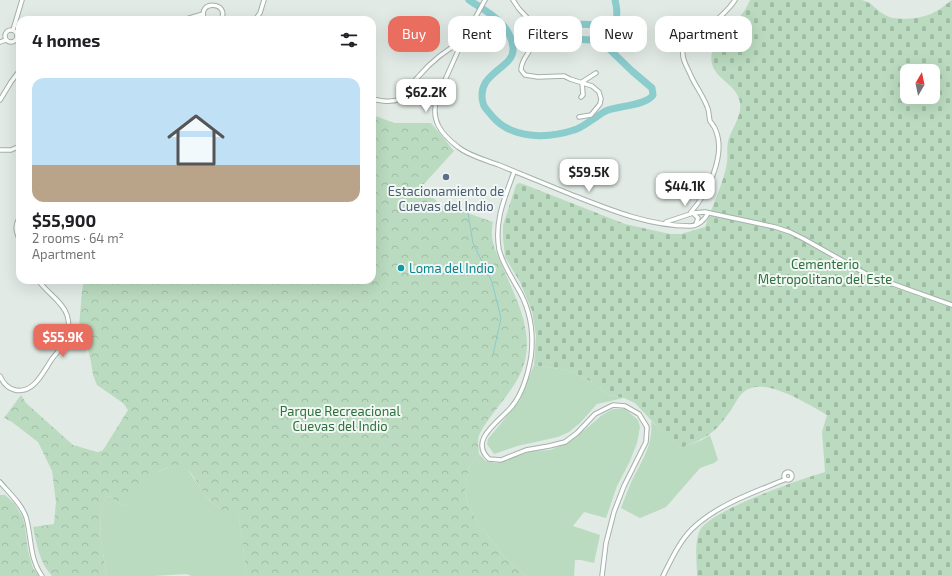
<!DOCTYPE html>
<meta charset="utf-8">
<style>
:root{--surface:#fff;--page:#f6f6f6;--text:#202124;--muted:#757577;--accent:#ea6e5f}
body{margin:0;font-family:"Exo 2",sans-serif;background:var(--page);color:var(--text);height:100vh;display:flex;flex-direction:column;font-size:15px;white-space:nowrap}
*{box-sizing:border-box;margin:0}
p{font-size:13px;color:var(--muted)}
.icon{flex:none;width:22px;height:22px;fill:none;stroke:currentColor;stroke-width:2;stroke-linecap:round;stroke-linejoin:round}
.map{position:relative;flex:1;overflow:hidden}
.details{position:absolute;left:16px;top:16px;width:360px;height:268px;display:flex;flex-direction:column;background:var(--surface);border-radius:12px;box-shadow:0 4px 16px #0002}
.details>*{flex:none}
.top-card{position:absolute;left:388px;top:16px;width:380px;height:36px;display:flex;gap:8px}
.needle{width:26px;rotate:9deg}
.controls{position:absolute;left:900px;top:64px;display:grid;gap:8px}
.controls a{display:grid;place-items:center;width:40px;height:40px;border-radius:8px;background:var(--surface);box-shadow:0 4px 16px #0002;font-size:20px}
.price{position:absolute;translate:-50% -34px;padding:0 9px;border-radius:8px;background:#fff;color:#222;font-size:13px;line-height:26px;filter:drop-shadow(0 1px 2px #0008)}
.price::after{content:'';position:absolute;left:50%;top:24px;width:12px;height:9px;margin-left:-6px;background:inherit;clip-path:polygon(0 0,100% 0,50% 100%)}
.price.on{background:var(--accent);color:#fff}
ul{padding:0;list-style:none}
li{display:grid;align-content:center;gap:8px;height:212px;padding:0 16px}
li span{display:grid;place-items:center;height:124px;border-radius:12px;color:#555}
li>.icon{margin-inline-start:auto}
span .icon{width:72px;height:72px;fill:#fffc;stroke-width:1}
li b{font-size:17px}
h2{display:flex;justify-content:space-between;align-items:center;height:48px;padding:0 16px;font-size:17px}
.tag{padding:0 14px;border-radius:12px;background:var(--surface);box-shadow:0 4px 16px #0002;font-size:14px;line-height:36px}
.tag.on{background:var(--accent);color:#fff}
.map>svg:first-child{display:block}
.grass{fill:#badbbf}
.forest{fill:url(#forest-crowns)}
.cemetery{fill:url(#cemetery-stones);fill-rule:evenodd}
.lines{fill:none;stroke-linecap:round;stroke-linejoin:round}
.stream{stroke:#8bcccd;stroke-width:1}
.river{stroke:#8bcccd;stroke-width:7}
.minor-casing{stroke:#a4b2ab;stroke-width:5.5}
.minor{stroke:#fff;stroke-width:3.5}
.service-dot{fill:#5c6f8a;stroke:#f1f7f3;stroke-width:1.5}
.culture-dot{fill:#0f9aa8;stroke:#f1f7f3;stroke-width:1.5}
.labels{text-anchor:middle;stroke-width:4;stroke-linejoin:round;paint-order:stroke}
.service-label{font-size:13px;fill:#4e5e75;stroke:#f1f7f3}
.park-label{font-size:13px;fill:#2f6f3e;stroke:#f1f7f3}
.culture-label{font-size:13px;fill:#0d838f;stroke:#f1f7f3;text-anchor:start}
</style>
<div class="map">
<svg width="952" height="576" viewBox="0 0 952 576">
<defs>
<pattern id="forest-crowns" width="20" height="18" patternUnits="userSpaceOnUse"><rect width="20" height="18" fill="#badbbf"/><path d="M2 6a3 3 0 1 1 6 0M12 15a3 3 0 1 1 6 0" fill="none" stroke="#a0bda4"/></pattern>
<pattern id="cemetery-stones" width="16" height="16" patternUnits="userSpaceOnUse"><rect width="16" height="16" fill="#badbbf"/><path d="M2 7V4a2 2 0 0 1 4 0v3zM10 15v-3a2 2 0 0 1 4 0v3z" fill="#a0bda4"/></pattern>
</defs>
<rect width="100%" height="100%" fill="#e1eae5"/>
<!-- grass -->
<g class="grass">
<path d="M534,365l32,5 21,9 22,16 15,3 -27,6 -17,19 -11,9 -11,5 -41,9 -23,8 -7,-10 1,-5 32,-39z"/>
<path d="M613,409h12l13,11 2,7 -3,16 -7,18 -13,25 -11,32 -22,-6 -11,14 27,9 -6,28 -13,-3h-6l-1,16h-48l-21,-18 -27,-35 -10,-18 -3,-18 4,-20 10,-13 7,7 10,2 36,-12 18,-1 17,-7 20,-15 15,-13z"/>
<path d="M651,421l29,27 22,-8 8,-5 8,25 -4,3 -14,5 -34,39 -9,4 -17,7 -19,-10c3,-8 6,-16 9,-23 10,-22 24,-39 21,-64z"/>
<path d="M174,465l9,1 5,4 21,30 13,11h16l9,65h-55l-6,-2 -32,2h-47l-6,-34 -1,-31 6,-14 4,-1 11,9 4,1 21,-26 8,-6z"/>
</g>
<!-- forest -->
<g class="forest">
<path d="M373,115l21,8h37l23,28 -32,35 19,20 18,4 34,12c-4,18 3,29 10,46 11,26 28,57 23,87 -4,30 -32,52 -46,78 -3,7 -2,14 -1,21l-10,13 -4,20 3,18 10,18 27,35 21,18h-279l-9,-64c-5,-1 -11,0 -16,-1 -2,-1 -5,-4 -7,-6 -24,-19 -20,-55 -60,-31 -13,8 -18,23 -30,32l-4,-1 -11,-9 -4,1 -6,14 1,31 6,34h-55c-13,-14 -15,-31 -19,-49l21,-3 2,-22 -4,-31 -14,-29 -26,-20 -8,-4 17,-23 5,8 47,42 24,7 5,-1 3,-4 23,-37 -5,-7 -26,-18 -4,-10 -2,-13 -3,-13 -7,-9 -2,-13 3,-36 2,-11h288z"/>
<path d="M0,495h5l10,9 8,14 2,10 3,23 5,17 6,8h-39z"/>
</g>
<!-- cemetery -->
<path class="cemetery" d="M750,0h112c13,4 13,10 23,15 10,6 32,4 43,0 9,-3 17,-10 24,-15v576h-255c0,-13 -3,-34 3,-46 11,-20 101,-51 125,-58l-3,-40 5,-17c-18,-10 -62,-39 -82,-24 -6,4 -10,13 -14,19 -17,24 -24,28 -51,38l-14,-12 -31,-33 -11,-5 -15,-3 -22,-16 -21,-9 -32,-5 2,-29 -4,-25 -12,-29 -15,-25 -2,-19v-13l13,-40 3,-2 4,1 102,40 45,10h11l24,-7c7,-21 18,-42 22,-64 1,-8 -1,-17 2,-25 4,-11 13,-23 11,-35 -2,-21 -34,-25 -28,-51l33,-42zM907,71h26v26h-26z"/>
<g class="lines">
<!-- stream -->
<path class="stream" d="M467,208l6,35 19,39 9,36 -8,37"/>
<!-- river -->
<path class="river" d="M469,0c18,12 42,23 44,48 2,21 -38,24 -30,55 1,5 6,9 9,13 19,23 55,23 82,14 8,-2 14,-8 21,-12 4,-3 8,-6 13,-8 11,-4 39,-5 45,-15l-1,-7 -20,-17 -28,-27 -12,-4 -23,-1 -5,-3 1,-7c15,-9 31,-2 47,-4 7,-5 5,-17 3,-25"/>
<!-- minor casing -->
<g class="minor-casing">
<g id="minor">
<path d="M485,0l-23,42 -25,56c-7,22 4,36 21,49 11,9 28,13 41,18 24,10 47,19 71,29 38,15 78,32 120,32 8,0 15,-6 18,-13"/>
<path d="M513,0l6,9 16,17c0,7 -1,13 -3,20 -4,9 -11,14 -11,24l4,5 13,2 26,-1 6,3 22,7 7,6 2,7 -1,5 -9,11 -12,2"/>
<path d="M183,20l20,-6"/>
<path d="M205,20c-10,-20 26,-19 16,0"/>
<path d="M255,20l5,-7 4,-13"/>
<circle cx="11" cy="36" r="6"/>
<path d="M13,30l9,-30"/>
<path d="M0,42l6,-2"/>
<path d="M581,97l2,-2 -1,-13 14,-9"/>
<path d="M372,99c9,2 19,4 28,0 8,-5 12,-16 18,-22 12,-14 27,-27 44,-35"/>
<path d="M0,100l11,-18 9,-12"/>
<path d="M0,150h11l9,-4"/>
<path d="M514,172c-9,25 -20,49 -15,77 3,14 11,25 18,38 13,21 17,46 14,70 -3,17 -8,35 -18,48 -10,14 -46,34 -24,54l12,1 25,-10 23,-4 16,-4 12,-9 18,-19 18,-9 12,1 14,8 8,13 -1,15 -22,44 -10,26 -8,31 -4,33"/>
<path d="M691,212c16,-18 35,-56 25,-81 -1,-4 -4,-7 -6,-10 -1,-4 -1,-9 -2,-12 -4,-12 -12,-22 -17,-33 -3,-8 -10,-17 -8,-26 3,-13 15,-15 24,-22 10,-8 21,-17 28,-28"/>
<path d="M693,213l5,5 -2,6"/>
<path d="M20,217c-6,9 -4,15 0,24"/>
<path d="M666,222l27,-9 12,-1 70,15 15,5 14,7 64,36 84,30"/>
<path d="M0,376c3,7 7,12 15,14 19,4 28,-18 37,-31 5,-7 13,-14 15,-23 2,-6 2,-15 0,-21 -4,-13 -21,-23 -29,-35"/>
<circle cx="788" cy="476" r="4"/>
<path d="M0,482c9,11 21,21 26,35 6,21 3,41 16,59"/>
<path d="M663,576c8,-16 16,-34 29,-47 26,-25 61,-36 94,-50"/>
</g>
</g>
<!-- minor -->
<use href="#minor" class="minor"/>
</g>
<!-- markers -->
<circle class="service-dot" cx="446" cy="177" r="4"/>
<circle class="culture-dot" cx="401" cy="268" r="4"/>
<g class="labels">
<!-- service labels -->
<g class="service-label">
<text x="446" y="196">Estacionamiento de<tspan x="446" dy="15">Cuevas del Indio</tspan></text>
</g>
<!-- park labels -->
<g class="park-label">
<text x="825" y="269">Cementerio<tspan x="825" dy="15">Metropolitano del Este</tspan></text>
<text x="340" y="416">Parque Recreacional<tspan x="340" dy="15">Cuevas del Indio</tspan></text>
</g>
<!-- culture labels -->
<g class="culture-label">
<text x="409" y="273">Loma del Indio</text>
</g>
</g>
</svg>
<div class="controls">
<a><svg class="needle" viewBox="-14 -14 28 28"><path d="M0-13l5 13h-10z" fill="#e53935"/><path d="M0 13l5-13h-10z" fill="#757577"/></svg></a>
</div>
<b class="price" style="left:426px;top:113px">$62.2K</b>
<b class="price" style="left:589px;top:193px">$59.5K</b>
<b class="price" style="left:685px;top:207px">$44.1K</b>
<b class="price on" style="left:63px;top:358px">$55.9K</b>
<div class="top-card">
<a class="tag on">Buy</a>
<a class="tag">Rent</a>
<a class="tag">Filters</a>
<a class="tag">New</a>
<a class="tag">Apartment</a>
</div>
<section class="details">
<h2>4 homes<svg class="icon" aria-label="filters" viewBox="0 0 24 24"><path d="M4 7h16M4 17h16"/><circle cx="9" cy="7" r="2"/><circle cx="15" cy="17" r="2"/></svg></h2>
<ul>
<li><span style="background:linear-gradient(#bfe0f5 70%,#b9a48a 0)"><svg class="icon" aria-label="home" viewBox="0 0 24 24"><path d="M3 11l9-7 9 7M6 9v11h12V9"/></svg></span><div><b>$55,900</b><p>2 rooms · 64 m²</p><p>Apartment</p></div></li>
</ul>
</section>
</div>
